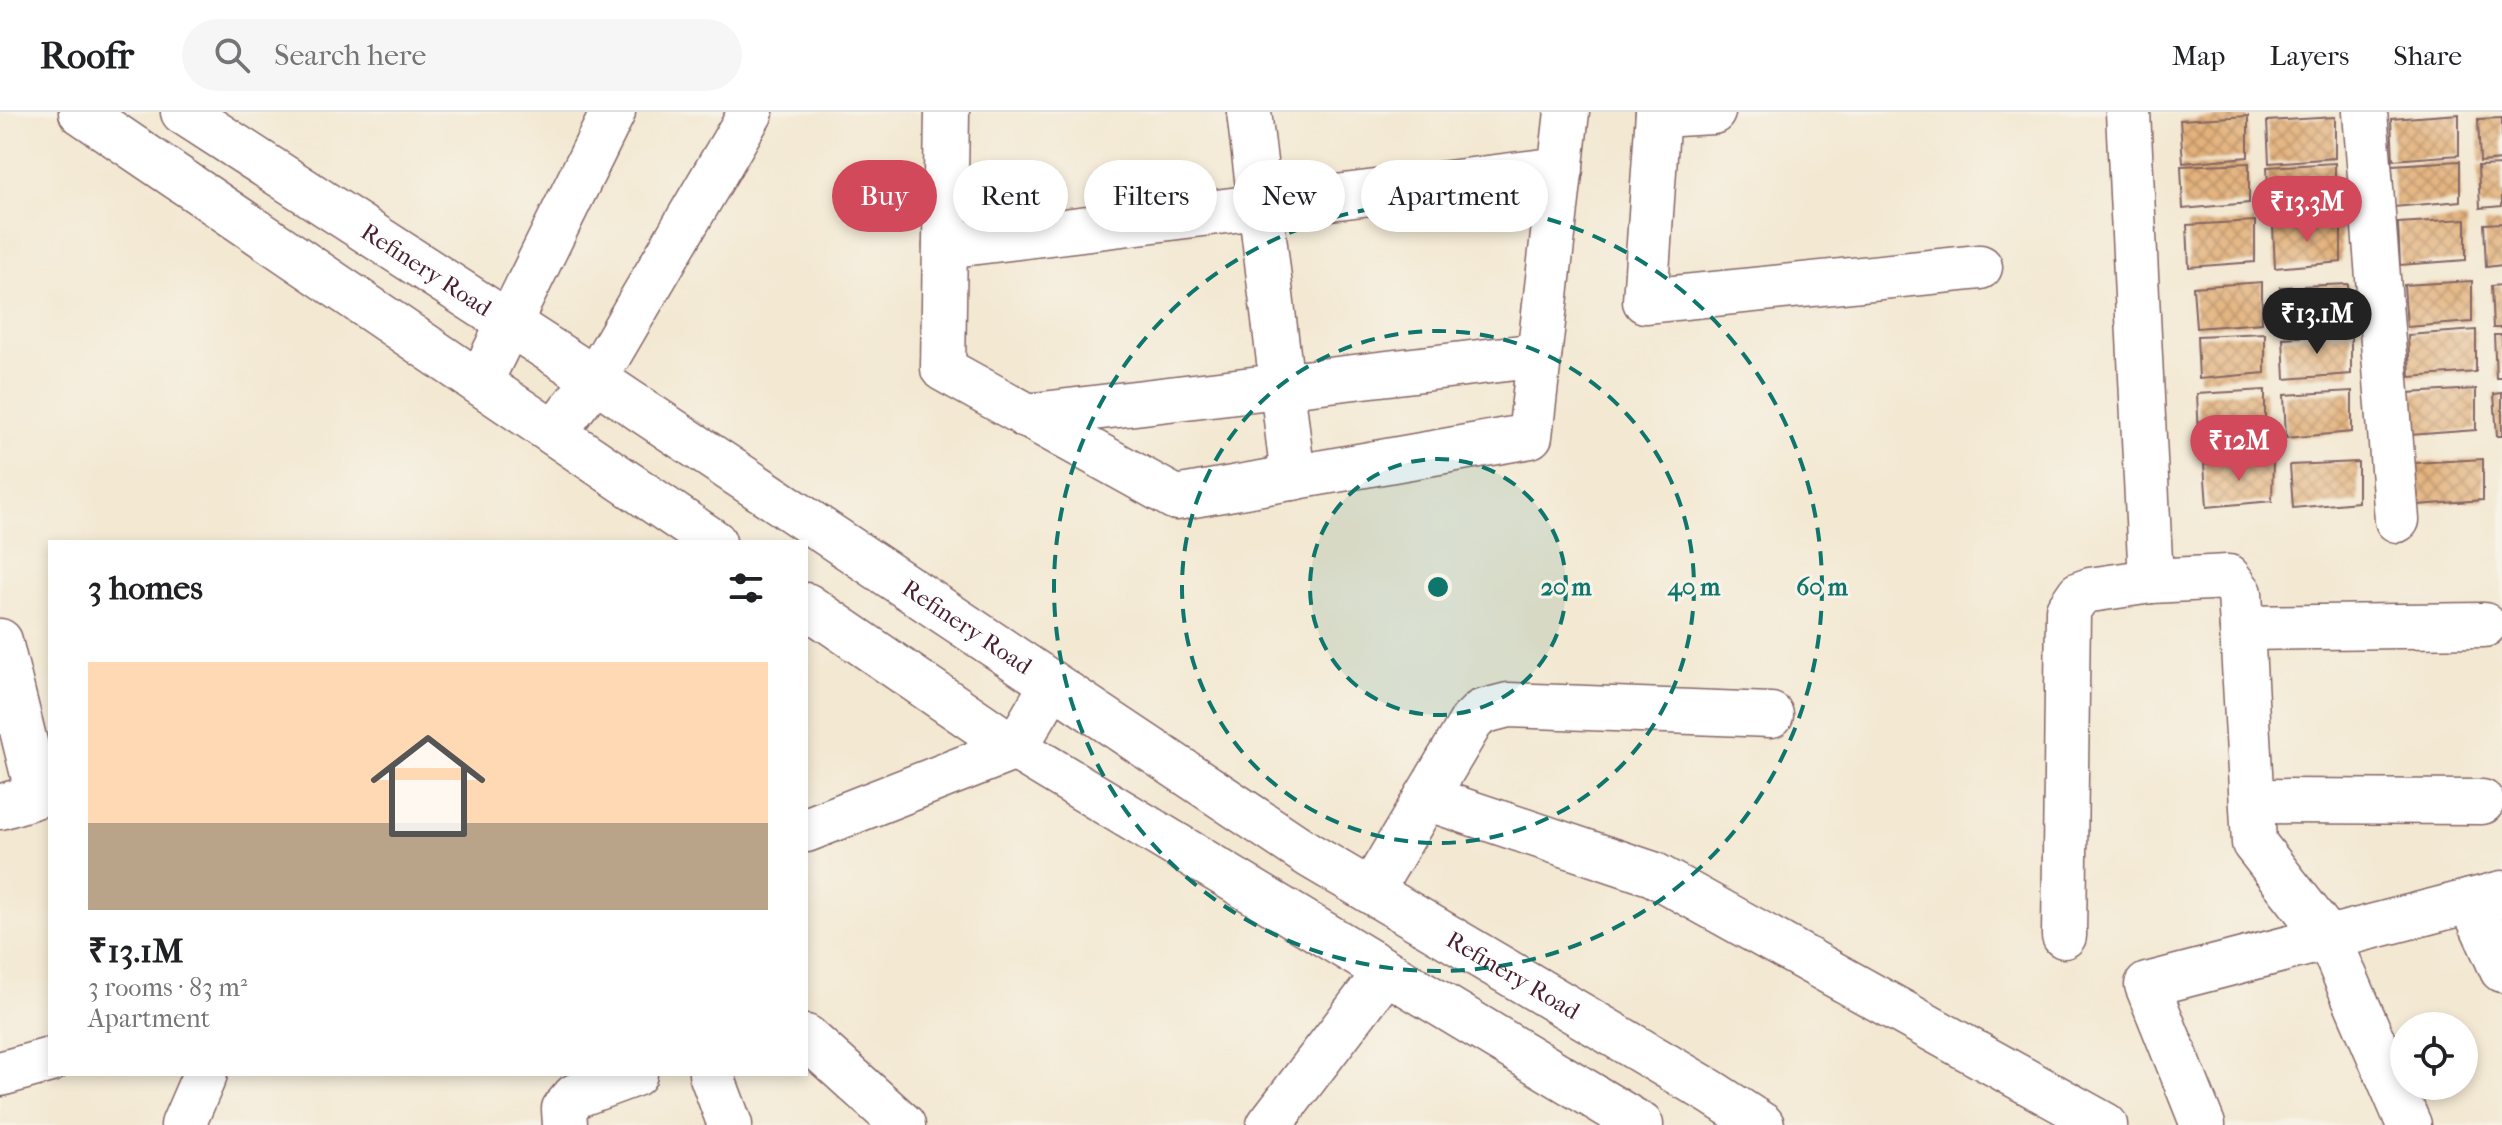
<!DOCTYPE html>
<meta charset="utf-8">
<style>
:root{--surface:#fff;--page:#f6f6f6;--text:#202124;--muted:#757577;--line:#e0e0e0;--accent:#d1495b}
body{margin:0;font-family:"IM FELL French Canon",serif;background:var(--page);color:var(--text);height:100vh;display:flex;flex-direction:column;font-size:30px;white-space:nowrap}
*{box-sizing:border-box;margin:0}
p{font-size:26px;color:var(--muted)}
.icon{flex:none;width:44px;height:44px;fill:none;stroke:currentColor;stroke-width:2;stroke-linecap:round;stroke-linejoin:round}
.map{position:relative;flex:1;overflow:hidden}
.drawer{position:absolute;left:48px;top:428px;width:760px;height:536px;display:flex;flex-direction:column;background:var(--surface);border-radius:0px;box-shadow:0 4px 12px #0003}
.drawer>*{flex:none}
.banner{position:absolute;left:832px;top:48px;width:760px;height:72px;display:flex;gap:16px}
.buttons{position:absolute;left:2390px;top:900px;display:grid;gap:16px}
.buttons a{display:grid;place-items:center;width:88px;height:88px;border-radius:50%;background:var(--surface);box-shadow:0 4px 12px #0003;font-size:40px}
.price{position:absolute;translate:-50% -68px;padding:0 18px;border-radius:28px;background:var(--accent);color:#fff;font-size:26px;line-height:52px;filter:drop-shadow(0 2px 4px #0008)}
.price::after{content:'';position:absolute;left:50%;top:48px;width:24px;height:18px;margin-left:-12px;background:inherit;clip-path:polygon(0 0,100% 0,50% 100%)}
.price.current{background:#222;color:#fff}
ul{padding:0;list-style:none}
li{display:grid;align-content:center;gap:16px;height:424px;padding:0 40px}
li+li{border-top:2px solid var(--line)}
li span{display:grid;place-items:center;height:248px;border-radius:0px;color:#555}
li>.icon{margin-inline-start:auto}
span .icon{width:144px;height:144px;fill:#fffc;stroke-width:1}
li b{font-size:34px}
h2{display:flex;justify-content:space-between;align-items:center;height:96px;padding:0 40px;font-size:34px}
.chip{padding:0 28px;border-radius:36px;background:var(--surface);box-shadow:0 4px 12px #0003;font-size:28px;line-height:72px}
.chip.current{background:var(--accent);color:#fff}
header{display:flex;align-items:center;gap:48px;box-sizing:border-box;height:112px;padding:0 40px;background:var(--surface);border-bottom:2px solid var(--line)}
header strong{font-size:38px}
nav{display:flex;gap:44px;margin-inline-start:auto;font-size:28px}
.search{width:560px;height:72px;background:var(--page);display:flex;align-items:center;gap:20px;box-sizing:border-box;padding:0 28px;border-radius:44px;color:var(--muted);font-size:30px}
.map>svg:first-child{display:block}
.building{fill:url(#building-cross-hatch)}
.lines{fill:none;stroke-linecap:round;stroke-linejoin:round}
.minor-casing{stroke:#856565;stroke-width:47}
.primary-casing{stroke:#856565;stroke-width:47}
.minor{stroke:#fff;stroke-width:44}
.primary{stroke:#fff;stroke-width:44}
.ring{fill:none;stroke:#0f766e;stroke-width:4;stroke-dasharray:14 10}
.labels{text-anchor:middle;stroke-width:6;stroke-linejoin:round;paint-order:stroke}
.street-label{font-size:24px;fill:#4a1f2b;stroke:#f7f3e8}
.centre{fill:#0f766e;stroke:#f7f3e8;stroke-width:4}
.ring-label{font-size:24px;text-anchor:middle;font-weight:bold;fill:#0f766e;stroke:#f7f3e8;stroke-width:6;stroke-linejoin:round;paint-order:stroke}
</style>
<header>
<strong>Roofr</strong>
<div class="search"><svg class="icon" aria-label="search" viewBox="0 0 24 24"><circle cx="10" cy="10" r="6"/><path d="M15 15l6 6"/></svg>Search here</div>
<nav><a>Map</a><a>Layers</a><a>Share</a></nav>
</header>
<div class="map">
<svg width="2502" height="1013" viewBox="0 0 2502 1013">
<defs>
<pattern id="building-cross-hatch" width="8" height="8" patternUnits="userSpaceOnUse" patternTransform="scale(2)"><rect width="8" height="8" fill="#e3b17a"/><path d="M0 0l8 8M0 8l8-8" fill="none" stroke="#ba8f64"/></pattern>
</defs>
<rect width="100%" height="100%" fill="#f7f3e8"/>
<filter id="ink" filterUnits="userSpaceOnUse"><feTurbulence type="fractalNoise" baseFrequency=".0125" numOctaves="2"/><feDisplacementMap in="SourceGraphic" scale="16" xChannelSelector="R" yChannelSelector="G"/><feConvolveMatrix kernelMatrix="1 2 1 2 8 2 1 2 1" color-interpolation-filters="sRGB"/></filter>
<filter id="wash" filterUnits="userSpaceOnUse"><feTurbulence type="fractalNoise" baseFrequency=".006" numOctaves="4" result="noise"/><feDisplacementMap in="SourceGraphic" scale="32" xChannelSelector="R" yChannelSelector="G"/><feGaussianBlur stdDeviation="1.8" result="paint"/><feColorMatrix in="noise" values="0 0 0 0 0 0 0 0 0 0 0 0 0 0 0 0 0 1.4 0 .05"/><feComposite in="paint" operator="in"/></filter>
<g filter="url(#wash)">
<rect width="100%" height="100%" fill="#f3e8d2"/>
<g id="blocks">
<!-- building -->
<g class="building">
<path d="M2459,2v41l-66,5 -2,-41z"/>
<path d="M2248,4v41l-65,6 -3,-43z"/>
<path d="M2335,5v41l-66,5 -2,-42z"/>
<path d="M2502,6v42l-22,2 -2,-43z"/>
<path d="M2460,49v40l-66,6 -2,-42z"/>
<path d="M2249,51v40l-66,6 -2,-43z"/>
<path d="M2335,51v41l-66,5 -2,-42z"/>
<path d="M2502,53v41l-22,2 -2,-42z"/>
<path d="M2466,107v41l-66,5 -2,-42z"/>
<path d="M2255,109v41l-66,5 -2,-42z"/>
<path d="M2341,110v40l-66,6 -2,-42z"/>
<path d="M2502,111v42l-16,2 -2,-43z"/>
<path d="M2472,169v41l-65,5 -3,-42z"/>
<path d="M2262,170v41l-66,5 -3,-41z"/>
<path d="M2348,172v40l-66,6 -2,-43z"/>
<path d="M2502,173v43h-9l-2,-42z"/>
<path d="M2476,218v42l-66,5 -2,-42z"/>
<path d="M2265,221v40l-66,6 -2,-43z"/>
<path d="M2351,221v41l-66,5 -2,-41z"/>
<path d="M2494,223h8v43h-6z"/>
<path d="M2476,277v41l-66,5 -2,-42z"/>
<path d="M2265,278v41l-66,6 -2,-43z"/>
<path d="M2352,279v41l-66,6 -2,-43z"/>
<path d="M2502,281v43h-5l-3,-42z"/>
<path d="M2483,347v41l-65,5 -3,-42z"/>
<path d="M2273,348l-1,41 -65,6 -3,-43z"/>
<path d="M2358,350v40l-65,6 -3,-43z"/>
</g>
</g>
</g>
<g filter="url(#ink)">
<use href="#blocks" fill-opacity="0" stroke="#856565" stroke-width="2"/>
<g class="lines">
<!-- minor casing -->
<g class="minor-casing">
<g id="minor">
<path d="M947,0l-4,257 233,129 354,-62 37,-324"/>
<path d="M1249,0l44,366"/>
<path d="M1658,0l-13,189 335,-34"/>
<path d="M2128,0l23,469 77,-4 12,16 14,250 75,96 80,186"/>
<path d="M2365,0l32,408"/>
<path d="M1658,3l55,-3"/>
<path d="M945,134l616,-77"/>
<path d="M480,270l133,-270"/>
<path d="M1026,304l513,-61"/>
<path d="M554,321l41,-54 156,-267"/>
<path d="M2242,516l242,-3"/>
<path d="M0,529l38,154 -38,12"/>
<path d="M1426,686l227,76 452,251"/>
<path d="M2252,689l230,1"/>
<path d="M806,718l209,-82 37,-63"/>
<path d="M1371,779l100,-169 10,-10 27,-7 263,10"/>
<path d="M2471,789l31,69"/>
<path d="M2064,824l4,-326 11,-16 11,-4 61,-9"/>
<path d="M806,925l97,88"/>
<path d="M0,962l50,-14"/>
<path d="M711,962l19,51"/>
<path d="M183,1013l22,-51"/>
<path d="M565,1013l-1,-16 11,-13 60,-22"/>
<path d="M1269,1013l116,-152"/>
<path d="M2203,1013l-56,-140 355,-92"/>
</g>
</g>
<!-- primary casing -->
<g class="primary-casing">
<g id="primary">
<path d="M81,0l633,430"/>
<path id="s1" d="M183,0l412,267 714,476 402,237 51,33"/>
<path d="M806,493l209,143 626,377"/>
</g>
</g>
<!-- minor -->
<use href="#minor" class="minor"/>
<!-- primary -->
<use href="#primary" class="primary"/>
</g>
</g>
<!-- distance rings -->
<circle cx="1438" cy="475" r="128" fill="#0f766e" fill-opacity=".12"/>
<g class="ring">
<circle cx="1438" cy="475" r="128"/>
<circle cx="1438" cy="475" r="256"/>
<circle cx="1438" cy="475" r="384"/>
</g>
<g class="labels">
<!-- street labels -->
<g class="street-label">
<text dy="8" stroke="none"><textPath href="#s1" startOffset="290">Refinery Road</textPath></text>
<text dy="8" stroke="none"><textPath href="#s1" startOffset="938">Refinery Road</textPath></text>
<text dy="8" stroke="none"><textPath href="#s1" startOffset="1586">Refinery Road</textPath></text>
</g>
</g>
<circle cx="1438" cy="475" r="12" class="centre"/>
<g class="ring-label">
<text x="1566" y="483">20 m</text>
<text x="1694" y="483">40 m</text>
<text x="1822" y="483">60 m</text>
</g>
</svg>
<div class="buttons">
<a><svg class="icon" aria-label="locate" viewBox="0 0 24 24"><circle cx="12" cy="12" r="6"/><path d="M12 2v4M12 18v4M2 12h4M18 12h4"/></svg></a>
</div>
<b class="price" style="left:2307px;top:132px">₹13.3M</b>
<b class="price current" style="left:2317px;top:244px">₹13.1M</b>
<b class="price" style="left:2239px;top:371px">₹12M</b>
<div class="banner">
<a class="chip current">Buy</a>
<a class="chip">Rent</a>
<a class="chip">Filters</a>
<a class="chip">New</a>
<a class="chip">Apartment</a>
</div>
<section class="drawer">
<h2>3 homes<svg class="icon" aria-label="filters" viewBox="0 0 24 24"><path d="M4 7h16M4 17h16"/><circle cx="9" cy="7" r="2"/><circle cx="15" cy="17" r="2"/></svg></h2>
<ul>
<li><span style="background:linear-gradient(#ffd9b3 65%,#b9a48a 0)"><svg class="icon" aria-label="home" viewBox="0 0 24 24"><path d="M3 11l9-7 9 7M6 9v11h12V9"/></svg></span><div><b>₹13.1M</b><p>3 rooms · 83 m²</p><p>Apartment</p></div></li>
</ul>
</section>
</div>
